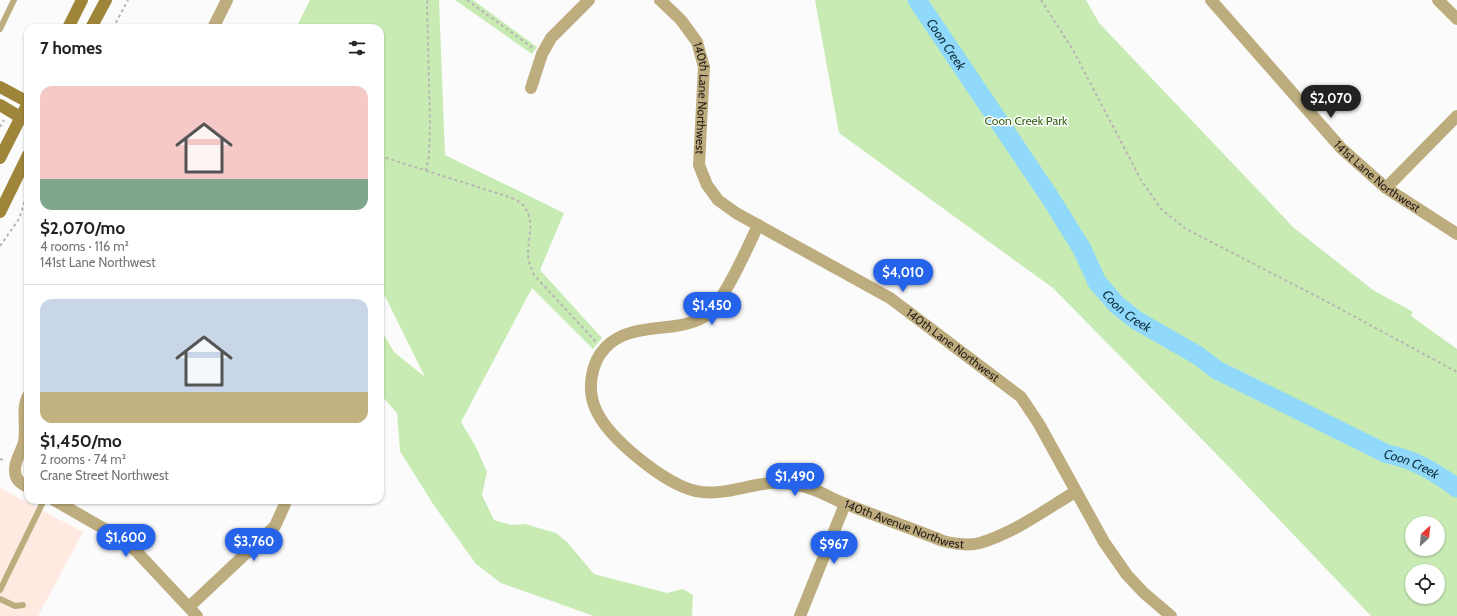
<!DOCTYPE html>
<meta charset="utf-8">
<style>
:root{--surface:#fff;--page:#f6f6f6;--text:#222;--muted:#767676;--line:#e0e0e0;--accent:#2563eb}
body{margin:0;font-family:Cabin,sans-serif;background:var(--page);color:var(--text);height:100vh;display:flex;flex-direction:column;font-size:15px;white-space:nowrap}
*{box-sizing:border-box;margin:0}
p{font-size:13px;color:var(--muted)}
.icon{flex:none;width:22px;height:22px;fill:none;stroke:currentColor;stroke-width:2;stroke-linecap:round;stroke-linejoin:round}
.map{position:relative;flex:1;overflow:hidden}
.panel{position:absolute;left:24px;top:24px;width:360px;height:480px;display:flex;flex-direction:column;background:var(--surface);border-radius:12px;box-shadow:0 1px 3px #0004}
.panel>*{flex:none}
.needle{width:26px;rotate:26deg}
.tools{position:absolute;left:1405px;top:516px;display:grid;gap:8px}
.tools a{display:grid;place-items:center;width:40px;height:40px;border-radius:50%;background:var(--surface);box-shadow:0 1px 3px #0004;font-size:20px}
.price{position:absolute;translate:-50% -34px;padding:0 9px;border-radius:14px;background:var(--accent);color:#fff;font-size:13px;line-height:26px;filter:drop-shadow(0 1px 2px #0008)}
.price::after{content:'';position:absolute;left:50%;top:24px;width:12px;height:9px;margin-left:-6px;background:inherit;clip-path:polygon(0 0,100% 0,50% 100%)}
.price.on{background:#222;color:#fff}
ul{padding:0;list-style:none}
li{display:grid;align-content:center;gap:8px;height:212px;padding:0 16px}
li+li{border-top:1px solid var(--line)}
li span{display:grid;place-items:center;height:124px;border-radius:12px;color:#555}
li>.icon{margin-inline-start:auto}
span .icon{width:72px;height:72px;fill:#fffc;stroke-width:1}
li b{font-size:17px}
h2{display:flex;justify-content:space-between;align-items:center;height:48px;padding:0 16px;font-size:17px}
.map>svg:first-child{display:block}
.built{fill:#ffe9e0}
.green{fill:#c7ebb3;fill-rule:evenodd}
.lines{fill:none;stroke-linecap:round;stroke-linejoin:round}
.river{stroke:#91d9fb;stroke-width:19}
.path{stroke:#b8b5b4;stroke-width:2;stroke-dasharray:3 3;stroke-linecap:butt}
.lane{stroke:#bdac7d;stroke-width:6}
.street{stroke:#bdac7d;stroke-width:12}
.secondary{stroke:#9e8539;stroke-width:12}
.labels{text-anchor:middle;stroke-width:3;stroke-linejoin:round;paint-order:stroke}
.street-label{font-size:12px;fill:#261c18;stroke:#fff}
.park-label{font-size:12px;fill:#396418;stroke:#fff}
.water-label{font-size:13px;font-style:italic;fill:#0f313f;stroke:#fff}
</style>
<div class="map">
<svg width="1457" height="616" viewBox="0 0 1457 616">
<rect width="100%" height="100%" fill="#fbfbfb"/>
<!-- built -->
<path class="built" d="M0,488l83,44 -45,84h-38z"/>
<!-- green -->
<g class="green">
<path d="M310,0h129l6,155 119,58 -24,57 62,68 -9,11 -61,-61 -71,134 15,25 11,25 -5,23 12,25 17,5 14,-1 31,9 11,9 27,32 73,19 16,-4 10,6 -1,21h-98l-93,-33 -25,-19 -43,-60 -33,-53 -3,-38 -17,-19v-66l14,24 31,25 -45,-91v-258h-84z"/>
<path d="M455,0h18l64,47 -5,7z"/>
<path d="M815,0h271l13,23 195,205 79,62 40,22 -2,4 46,33v267h-86l-138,-145 -180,-183 -214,-155zM1412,523h26v26h-26zM1412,571h26v26h-26z"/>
</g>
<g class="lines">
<!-- river -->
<path class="river" id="s1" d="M917,0l134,199 31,50 15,33 20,23 19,15 61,35 20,15 170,84c27,5 48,18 70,34"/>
<!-- path -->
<g class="path">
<path d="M467,0l66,48"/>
<path d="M1041,0l32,50 68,130 21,30 24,19 134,69 137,74"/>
<path d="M113,28l15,-28"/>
<path d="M0,127l4,-7"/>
<path d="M380,156l126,40c5,2 12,4 16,8 14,14 6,33 6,50 0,8 3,14 6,21l62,67"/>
<path d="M426,171l3,-15 1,-30 -3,-123 1,-3"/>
<path d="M0,246l19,-27 9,-28"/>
<path d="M0,459l5,2"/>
</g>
<!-- lane -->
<g class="lane">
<path d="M0,29l14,-29"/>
<path d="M0,590l44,-90"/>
<path d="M0,599l15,7 8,-1"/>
</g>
<!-- street -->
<g class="street">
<path id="s2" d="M660,0l21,20 16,22 7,25 -5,98 8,20 11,15 18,13 154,85 131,99 18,27 65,118 23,33 17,18 27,23"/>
<path id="s3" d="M1211,0l130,148 45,40 71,46"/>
<path d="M1438,0l19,19"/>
<path d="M213,28l14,-28"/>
<path d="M531,88l11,-34 9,-16 38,-38"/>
<path d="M1386,188l71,-72"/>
<path id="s4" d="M758,225c-9,20 -36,81 -54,92 -30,17 -73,4 -98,30 -16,16 -19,44 -10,63 13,29 70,75 100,81 21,5 46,-4 67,-7 16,-3 34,0 49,5 12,4 22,11 34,15 32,13 65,24 97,37 12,3 25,5 37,2 34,-10 65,-33 95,-51"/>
<path d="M28,396c-7,13 -1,31 -4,46 -2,9 -10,19 -9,29 0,8 6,13 13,16"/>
<path d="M54,500l68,39 14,12 61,65"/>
<path d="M189,607l86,-81 10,-22v-4"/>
<path d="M800,616l45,-112"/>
</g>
<!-- secondary -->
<g class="secondary">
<path d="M68,28l14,-28"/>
<path d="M91,28l15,-28"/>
<path d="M0,87l28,15"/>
<path d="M0,105l20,12h7"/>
<path d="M0,158l28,-55"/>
<path d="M0,212l28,-57"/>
</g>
</g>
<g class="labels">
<!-- street labels -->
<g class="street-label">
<text dy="4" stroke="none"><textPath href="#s2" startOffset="113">140th Lane Northwest</textPath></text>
<text dy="4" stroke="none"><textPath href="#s3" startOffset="243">141st Lane Northwest</textPath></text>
<text dy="4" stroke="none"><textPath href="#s2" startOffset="497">140th Lane Northwest</textPath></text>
<text dy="4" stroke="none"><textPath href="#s4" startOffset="627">140th Avenue Northwest</textPath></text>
</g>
<!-- park labels -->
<g class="park-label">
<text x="1026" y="125">Coon Creek Park</text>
</g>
<!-- water labels -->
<g class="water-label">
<text dy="5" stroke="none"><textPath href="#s1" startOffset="53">Coon Creek</textPath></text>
<text dy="5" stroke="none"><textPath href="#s1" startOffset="377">Coon Creek</textPath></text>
<text dy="5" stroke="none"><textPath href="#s1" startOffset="701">Coon Creek</textPath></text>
</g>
</g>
</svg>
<div class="tools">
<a><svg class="needle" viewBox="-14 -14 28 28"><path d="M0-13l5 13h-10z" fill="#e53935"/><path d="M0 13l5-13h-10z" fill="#767676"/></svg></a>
<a><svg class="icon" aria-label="locate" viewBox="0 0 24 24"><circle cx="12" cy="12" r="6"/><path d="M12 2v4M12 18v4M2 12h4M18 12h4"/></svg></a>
</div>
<b class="price on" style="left:1331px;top:119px">$2,070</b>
<b class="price" style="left:903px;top:293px">$4,010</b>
<b class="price" style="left:712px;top:326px">$1,450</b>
<b class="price" style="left:795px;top:497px">$1,490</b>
<b class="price" style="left:126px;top:558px">$1,600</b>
<b class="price" style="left:254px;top:562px">$3,760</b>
<b class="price" style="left:834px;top:565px">$967</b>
<section class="panel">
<h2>7 homes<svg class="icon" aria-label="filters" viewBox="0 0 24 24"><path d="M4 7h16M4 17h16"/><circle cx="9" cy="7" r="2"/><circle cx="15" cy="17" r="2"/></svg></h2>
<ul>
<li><span style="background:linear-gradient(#f6c9c9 75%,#7fa58c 0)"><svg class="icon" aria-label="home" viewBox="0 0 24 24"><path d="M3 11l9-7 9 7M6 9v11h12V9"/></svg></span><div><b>$2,070/mo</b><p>4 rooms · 116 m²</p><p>141st Lane Northwest</p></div></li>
<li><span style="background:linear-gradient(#c9d6e8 75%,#c2b280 0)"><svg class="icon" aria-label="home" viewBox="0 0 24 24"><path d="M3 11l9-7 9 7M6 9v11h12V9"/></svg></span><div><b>$1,450/mo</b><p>2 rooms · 74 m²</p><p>Crane Street Northwest</p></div></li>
</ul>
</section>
</div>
